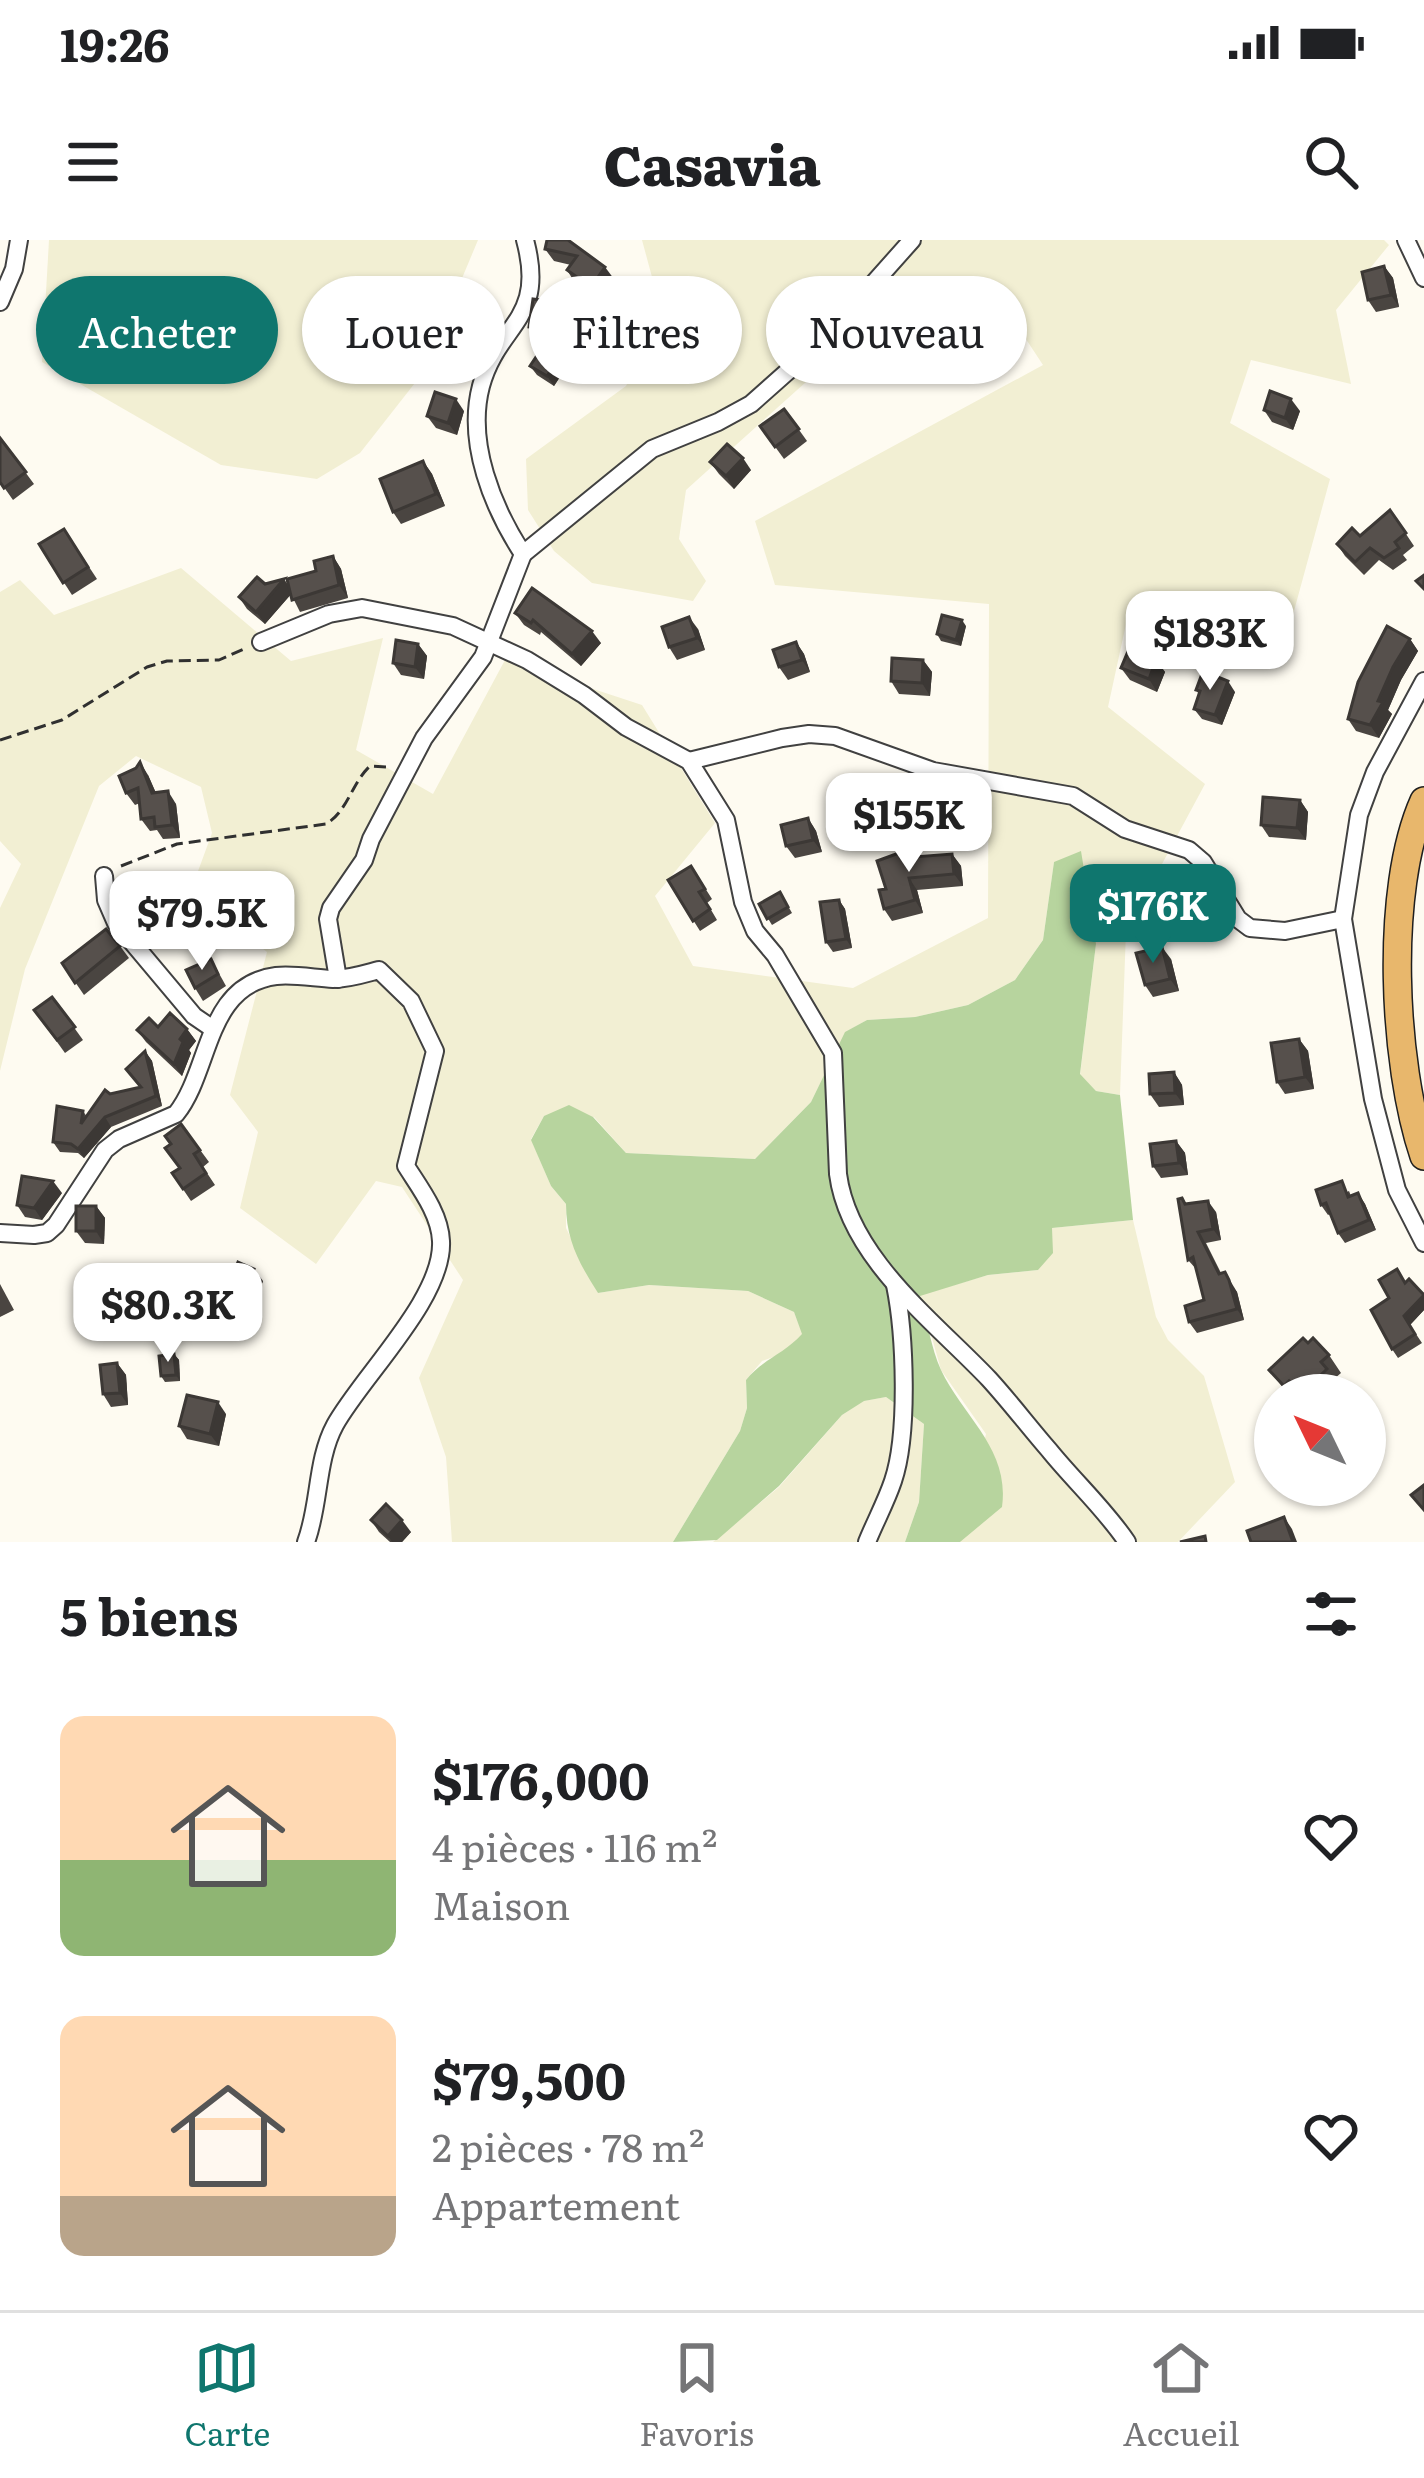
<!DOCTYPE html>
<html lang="fr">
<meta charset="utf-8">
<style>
:root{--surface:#fff;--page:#f6f6f6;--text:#202124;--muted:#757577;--line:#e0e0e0;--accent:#0f766e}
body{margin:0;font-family:Literata,serif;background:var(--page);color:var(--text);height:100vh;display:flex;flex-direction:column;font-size:45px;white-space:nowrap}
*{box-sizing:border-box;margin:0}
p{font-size:39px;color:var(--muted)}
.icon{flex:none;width:66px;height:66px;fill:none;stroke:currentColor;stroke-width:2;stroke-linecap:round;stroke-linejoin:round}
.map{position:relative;height:1302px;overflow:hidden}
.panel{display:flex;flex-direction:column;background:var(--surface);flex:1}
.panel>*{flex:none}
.hud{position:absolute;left:36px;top:36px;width:1353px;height:108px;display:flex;gap:24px}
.needle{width:78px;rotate:313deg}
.buttons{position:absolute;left:1254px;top:1134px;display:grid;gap:24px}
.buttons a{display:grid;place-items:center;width:132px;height:132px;border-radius:50%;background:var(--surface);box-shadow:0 3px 9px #0004;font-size:60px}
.price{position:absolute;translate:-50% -102px;padding:0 27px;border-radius:24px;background:#fff;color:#222;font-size:39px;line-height:78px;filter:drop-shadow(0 3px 6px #0008)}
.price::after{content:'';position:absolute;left:50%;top:72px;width:36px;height:27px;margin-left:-18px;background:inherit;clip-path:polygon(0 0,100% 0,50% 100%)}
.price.selected{background:var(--accent);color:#fff}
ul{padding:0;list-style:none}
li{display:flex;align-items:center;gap:36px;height:300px;padding:0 60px}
li span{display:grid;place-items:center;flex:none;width:336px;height:240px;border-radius:24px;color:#555}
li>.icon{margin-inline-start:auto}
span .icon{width:144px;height:144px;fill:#fffc;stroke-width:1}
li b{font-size:51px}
h2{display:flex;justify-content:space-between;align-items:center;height:144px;padding:0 60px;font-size:51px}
.pill{padding:0 42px;border-radius:54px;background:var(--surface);box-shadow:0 3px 9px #0004;font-size:42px;line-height:108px}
.pill.selected{background:var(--accent);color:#fff}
.status{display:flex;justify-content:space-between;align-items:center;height:84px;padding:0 60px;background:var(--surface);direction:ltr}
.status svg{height:33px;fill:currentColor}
header{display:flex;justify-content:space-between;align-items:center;height:156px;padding:0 60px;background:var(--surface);font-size:54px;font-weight:800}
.tabs{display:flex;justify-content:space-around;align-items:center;height:168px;border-top:3px solid var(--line);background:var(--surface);font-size:33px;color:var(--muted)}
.tabs a{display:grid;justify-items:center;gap:6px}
.tabs .selected{color:var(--accent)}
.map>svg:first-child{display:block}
.farmland{fill:#f2efd3}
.forest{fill:#b7d49e}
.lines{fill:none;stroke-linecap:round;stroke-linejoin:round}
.minor-casing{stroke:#414141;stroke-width:20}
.trunk-casing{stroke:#1f1f1f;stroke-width:30}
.path{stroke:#303030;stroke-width:3;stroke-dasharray:12 6;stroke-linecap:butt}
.minor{stroke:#fff;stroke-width:16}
.trunk{stroke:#e8b76c;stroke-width:27}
.wall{fill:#4a4541}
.shaded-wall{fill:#3c3835}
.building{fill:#56504c;stroke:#3c3835;stroke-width:3}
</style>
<div class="status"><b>19:26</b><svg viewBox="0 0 49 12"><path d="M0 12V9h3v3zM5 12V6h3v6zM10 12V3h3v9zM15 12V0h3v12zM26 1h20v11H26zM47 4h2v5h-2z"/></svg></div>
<header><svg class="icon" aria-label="menu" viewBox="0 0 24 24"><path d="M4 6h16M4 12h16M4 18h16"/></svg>Casavia<svg class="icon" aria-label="search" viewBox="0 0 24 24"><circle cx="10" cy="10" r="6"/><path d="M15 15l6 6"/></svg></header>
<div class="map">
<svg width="1424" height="1302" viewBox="0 0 1424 1302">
<rect width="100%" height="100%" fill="#fefbf1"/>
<!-- farmland -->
<g class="farmland">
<path d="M49,0h429l-56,134 -62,79 -43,26 -96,-14 -179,-103z"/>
<path d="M642,0h742l5,5 -53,65 15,74 -100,-24 -21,63 100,56 -51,187 -148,-65 -23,106 97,77 -79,147 -6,164 -24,-4 -16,-16 16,-131 -42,-82 -11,78 -28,40 -47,25 -53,12 -48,3 -21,12 -35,70 -56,57 -129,-6 -32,-36 -50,-1 -13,23 20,47 15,18v24l32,65 51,-8 99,6 46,21 9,23 -18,18 -23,8 -16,19 1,28 -7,23 -67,111h-221l-6,-85 -27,-79 44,-98 -61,-93 -26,-6 -60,83 -76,-56 18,-76 -28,-37 37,-143 -77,-59 22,-60 -11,-46 -65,-31 -37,30 -74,183 -25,102v-163l21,-44 -21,-23v-249l20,-12 34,35 127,-47 110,93 92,-23 -27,112 77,44 72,-134 137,45 73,118 -60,73 38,70 160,22 135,-70 1,-314 -214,-19 -20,-64 288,-156 -35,-53 -202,70 -120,108 -7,49 27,42 -13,20 -101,-18 -38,-32 -26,-41 -2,-51 100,-73 36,-72z"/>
<path d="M1133,980l23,97 12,23 36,36 31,106 -57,60h-218l26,-108 -45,-64 -21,-75 68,-20 50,-5 14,-42z"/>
<path d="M886,1157l38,27 -5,78 -14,40h-192l66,-55 63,-72 21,-14z"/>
</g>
<!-- forest -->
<path class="forest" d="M1081,611l15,93 -16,130 16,17 24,4 13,125 -81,8 1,25 -15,17 -50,5 -68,21c7,23 11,52 21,74 23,48 69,79 61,137l-42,35h-55l14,-40 5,-78 -38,-27 -22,4 -22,14 -63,71 -62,54 -44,2 67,-111 7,-23 -1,-28c17,-21 38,-26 56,-46l-8,-22 -46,-21 -99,-6 -51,8c-19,-30 -32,-53 -32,-89l-15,-18 -20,-46 13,-24 25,-11 24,12 33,36 129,6 56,-57 34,-70 22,-12 48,-3 53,-12 47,-25 28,-40 11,-78z"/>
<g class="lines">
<!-- minor casing -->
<g class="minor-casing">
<g id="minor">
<path d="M1406,0l18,38"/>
<path d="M0,62l14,-33 5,-29"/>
<path d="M523,314l129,-105 66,-27 33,-18 72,-64 89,-100"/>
<path d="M261,402l68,-28 33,-6 91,18 74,34 57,35 42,32 63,34 37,59 17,82 12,29 20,24 58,98 5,121c11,84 97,148 151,205 21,23 40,48 60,71 25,31 56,59 78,92"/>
<path d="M1424,441l-49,91 -16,43 -16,104 30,180 24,91 27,53"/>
<path d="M689,521l93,-23 27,-4 26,2 98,35 140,25 52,33 64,21 14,12 35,57 12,9 35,3 58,-12"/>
<path d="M104,636l2,24 10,23 78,93 19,13"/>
<path d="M338,739l-10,-60 3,-11 33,-48 7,-21 53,-101 59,-81 40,-103c-30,-46 -57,-111 -42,-168 17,-63 66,-65 44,-146"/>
<path d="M0,993l34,2 13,-2 9,-8 49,-75 14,-11 57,-25c35,-43 29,-129 100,-138 18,-2 38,2 57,3 16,0 31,-5 46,-9l32,31 24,50 -29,115c14,22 34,48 35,75 3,57 -79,135 -106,184 -19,35 -15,80 -29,117"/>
<path d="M867,1302c8,-20 19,-40 26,-61 16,-47 12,-147 2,-196"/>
</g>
</g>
<!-- trunk casing -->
<g class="trunk-casing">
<path id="trunk" d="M1424,561c-40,89 -31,263 0,355"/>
</g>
<!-- path -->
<g class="path">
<path d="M0,500l62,-20 85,-53 20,-6 52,-1 27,-12"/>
<path d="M121,626l56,-22 149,-20c22,-13 25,-40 44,-58l16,1"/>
</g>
<!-- minor -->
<use href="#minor" class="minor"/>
<!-- trunk -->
<use href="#trunk" class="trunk"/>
</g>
<!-- wall -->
<g class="wall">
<path d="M568,0l46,39 -15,21 -24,-17 -8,-13 4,-5 -17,-4 -9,-12z"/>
<path d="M1384,26l9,12 6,29 -23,5 -8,-12z"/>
<path d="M557,62l7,9 -1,12 15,7 6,10 -30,46 -17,-11 -7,-9 18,-28 -12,-1 -7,-10z"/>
<path d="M617,79l8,12 -22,22 -21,-23z"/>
<path d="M784,169l23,32 -23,18 -24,-33z"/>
<path d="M1264,170l36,1 -7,19 -21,-8z"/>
<path d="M464,171l-7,24 -21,-7 -9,-12z"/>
<path d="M0,198l34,46 -21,16 -12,-17 -1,1z"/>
<path d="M423,221l9,13 13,32 -44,18 -8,-12z"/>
<path d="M710,222l41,8 -17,19 -15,-15z"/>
<path d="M1390,270l24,36 -11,9 4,5 -14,10 -14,-10 -15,15 -19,-19 -8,-12 23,-8z"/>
<path d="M64,289l33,50 -25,16 -33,-51z"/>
<path d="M333,316l8,13 7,29 -48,14 -9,-18 -26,30 -18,-15 -8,-12 26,-13 23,1 28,-14z"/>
<path d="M515,373l86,30 -20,23 -40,-34 -1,3 -16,-10z"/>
<path d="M966,386l-5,20 -20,-5 -4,-7z"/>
<path d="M698,389l7,21 -28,10 -8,-13z"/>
<path d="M1410,399l8,12 -17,29 -13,30 4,4 -13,24 -23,-7 -8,-12z"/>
<path d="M796,402l8,12 6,18 -22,8 -9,-13z"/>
<path d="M418,404l9,12 -3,23 -23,-4 -8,-12z"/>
<path d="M923,420l9,12 -2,24 -31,-2 -8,-13z"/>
<path d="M1156,420l9,12 -8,20 -27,-12 -9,-12z"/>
<path d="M1196,450l39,2 -13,33 -20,-6 -8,-10 5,-15z"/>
<path d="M148,535l8,18 20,11 4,34 -17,1 -6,-9 -7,1 -9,-12 -1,-16 -5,2 -9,-12z"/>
<path d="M1300,560l8,12 -2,28 -37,-3 -8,-12z"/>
<path d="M808,578l8,13 6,21 -27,6 -9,-12z"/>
<path d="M952,614l9,12 2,20 -46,4 6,23 -31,8 -8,-12 2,-20 17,-31z"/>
<path d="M691,626l21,33 -5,4 10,17 -17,11 -32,-51z"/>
<path d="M780,652l12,21 -20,12 -13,-21z"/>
<path d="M839,660l6,9 7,39 -19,4 -7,-10z"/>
<path d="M120,706l9,12 -45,37 -22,-32z"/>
<path d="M211,719l15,27 -23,15 -8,-13z"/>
<path d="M1171,719l8,32 -26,6 -8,-12z"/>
<path d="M52,757l31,43 -18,13 -31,-43z"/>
<path d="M158,787l29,2 9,12 -7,9 2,3 -9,23 -36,-34 -9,-12z"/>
<path d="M1299,799l9,12 6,38 -29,5 -8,-12z"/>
<path d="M145,811l7,10 10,45 -51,21 -27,31 -6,-5 -18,-1 -7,-10 30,-31 4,6 23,-23 30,-7 -14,-18z"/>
<path d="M1174,832l8,13 2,20 -25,2 -9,-13z"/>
<path d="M181,884l28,38 -6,5 12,18 -24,16 -19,-28 7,-5 -8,-24z"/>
<path d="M1176,901l9,12 3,22 -27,3 -8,-12z"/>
<path d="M1349,951l2,5 7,-3 7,11 11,26 -31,13 -7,-10 -8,-19 -2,1 -7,-10z"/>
<path d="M62,953l-20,27 -17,-3 -8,-12z"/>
<path d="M1182,958l4,6 30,8 5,28 -15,3 15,30 16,19 7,28 -47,13 -8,-11 15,-22 -7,-30 -9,-10z"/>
<path d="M96,966l9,12 -1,26 -19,-1 -9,-12z"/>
<path d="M263,1041l-9,23 -17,-6 -8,-12z"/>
<path d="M1406,1042l18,11v17l-14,15 12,18 -24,15 -6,-9 -3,-51z"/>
<path d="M0,1044l14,26 -14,7z"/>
<path d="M171,1056l8,12 -8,24 -23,-8 -9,-13z"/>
<path d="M1308,1103l21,12 12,18 -7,6 6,8 -8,8h-43l-20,-25z"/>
<path d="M174,1114l5,6 1,21 -15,1 -4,-6z"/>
<path d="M117,1123l9,12 2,30 -17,2 -8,-13z"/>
<path d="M226,1174l-7,32 -32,-7 -8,-13z"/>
<path d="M371,1280l40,12 -9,10h-12l-11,-10z"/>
</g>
<!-- shaded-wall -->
<g class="shaded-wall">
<path d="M1384,26l9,12 6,29 -8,-12z"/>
<path d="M605,27l9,12 -15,21 -8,-13z"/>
<path d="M557,62l7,9 -3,27 -7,-9z"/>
<path d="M578,90l6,10 -30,46 -7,-10z"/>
<path d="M456,159l8,12 -7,24 -9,-12z"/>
<path d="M1291,159l9,12 -7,19 -8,-12z"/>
<path d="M743,218l8,12 -17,19 -8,-13z"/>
<path d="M423,221l9,13 13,32 -9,-12z"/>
<path d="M333,316l8,13 7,29 -9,-13z"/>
<path d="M284,339l9,13 -28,32 -9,-12z"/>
<path d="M689,377l9,12 7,21 -8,-12z"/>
<path d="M962,380l4,6 -5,20 -5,-6z"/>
<path d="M592,391l9,12 -20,23 -9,-12z"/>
<path d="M1410,399l8,12 -17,29 -13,30 4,4 -13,24 -9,-13 8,-24 15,-34z"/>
<path d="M796,402l8,12 6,18 -8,-12z"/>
<path d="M418,404l9,12 -3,23 -9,-12z"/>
<path d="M923,420l9,12 -2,24 -8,-13z"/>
<path d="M1156,420l9,12 -8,20 -8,-13z"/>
<path d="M1228,441l7,11 -13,33 -7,-10z"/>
<path d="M140,522l8,13 13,30 -9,-12z"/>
<path d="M168,551l8,13 4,34 -8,-13z"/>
<path d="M1300,560l8,12 -2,28 -9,-12z"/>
<path d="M808,578l8,13 6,21 -9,-12z"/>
<path d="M952,614l9,12 2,20 -9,-12z"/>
<path d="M909,638l8,12 6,23 -8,-13z"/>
<path d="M839,660l6,9 7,39 -6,-9z"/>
<path d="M1162,707l9,12 8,32 -9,-12z"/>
<path d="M187,789l9,12 -7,9 2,3 -9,23 -8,-12 6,-25z"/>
<path d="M1299,799l9,12 6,38 -9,-12z"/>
<path d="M145,811l7,10 10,45 -6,-10z"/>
<path d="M1174,832l8,13 2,20 -9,-12z"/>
<path d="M105,877l6,10 -27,31 -6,-9z"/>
<path d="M1176,901l9,12 3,22 -9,-12z"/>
<path d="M53,941l9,12 -20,27 -8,-12z"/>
<path d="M1358,953l7,11 11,26 -7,-10z"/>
<path d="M1208,961l8,11 5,28 -8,-11z"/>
<path d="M96,966l9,12 -1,26 -8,-13z"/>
<path d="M254,1029l9,12 -9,23 -9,-12z"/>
<path d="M1225,1032l12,20 7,28 -7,-11z"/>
<path d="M1424,1055v15l-14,15 -6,-9z"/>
<path d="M171,1056l8,12 -8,24 -9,-12z"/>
<path d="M174,1114l5,6 1,21 -4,-6z"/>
<path d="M117,1123l9,12 2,30 -8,-12z"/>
<path d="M218,1162l8,12 -7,32 -9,-12z"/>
<path d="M1284,1277l8,12 5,13h-4z"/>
<path d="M402,1280l9,12 -9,10h-10l-4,-6z"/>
</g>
<!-- building -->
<g class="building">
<path d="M547,0h21l37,27 -14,20 -24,-17 10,-14 -32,-7z"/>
<path d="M1384,26l7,29 -23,5 -6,-28z"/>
<path d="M533,59l24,3 -3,27 5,-7 19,8 -31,46 -17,-10 24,-36 -25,-3z"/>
<path d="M605,67l12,12 -23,22 -12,-11z"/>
<path d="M1270,151l21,8 -6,19 -21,-8z"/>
<path d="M435,152l21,7 -8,24 -21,-7z"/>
<path d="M784,169l15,20 -24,18 -15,-21z"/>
<path d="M0,198l26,34 -22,16 -4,-6z"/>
<path d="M727,204l16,14 -17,18 -16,-14z"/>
<path d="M423,221l13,33 -43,18 -13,-33z"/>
<path d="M1390,270l16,23 -11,9 4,6 -15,10 -14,-10 -15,14 -18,-18 15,-16 8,8z"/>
<path d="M64,289l24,38 -25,16 -24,-39z"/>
<path d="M333,316l6,29 -47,15 -5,-21 29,-8 -2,-10z"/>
<path d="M1424,335v14l-8,-8z"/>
<path d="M257,337l8,7 19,-5 -28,33 -17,-15z"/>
<path d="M532,348l60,43 -20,23 -39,-34 -2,3 -16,-10z"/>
<path d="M942,375l20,5 -6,20 -19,-6z"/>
<path d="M689,377l8,21 -28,9 -7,-20z"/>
<path d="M1387,386l23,13 -17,28 -15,34 5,1 -13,23 -22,-6 10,-37z"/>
<path d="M396,400l22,4 -3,23 -22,-4z"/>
<path d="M796,402l6,18 -23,7 -6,-17z"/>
<path d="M1129,409l27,11 -7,19 -28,-11z"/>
<path d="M892,418l31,2 -1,23 -31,-2z"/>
<path d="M1203,431l25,10 -13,34 -21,-6 6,-18 -4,-1z"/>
<path d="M140,522l12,31 16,-2 4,34 -17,2 -1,-10 -13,2 -3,-31 -12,5 -7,-17 17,-8z"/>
<path d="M1263,557l37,3 -3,28 -36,-3z"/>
<path d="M808,578l5,22 -27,6 -5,-21z"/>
<path d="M899,613l2,5 51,-4 2,20 -45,4 6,22 -31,9 -5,-19 7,-1 -9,-28z"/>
<path d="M691,626l14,23 -6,3 11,17 -17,12 -25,-41z"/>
<path d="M780,652l8,15 -21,12 -8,-15z"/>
<path d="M839,660l7,39 -20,3 -6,-40z"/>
<path d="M106,689l14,17 -45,37 -13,-20z"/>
<path d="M1162,707l8,32 -25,6 -9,-32z"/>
<path d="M211,719l7,15 -23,14 -9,-18z"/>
<path d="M52,757l23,30 -18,13 -23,-30z"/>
<path d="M170,773l17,16 -7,10 3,3 -9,22 -37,-34 12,-12 9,9z"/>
<path d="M1299,799l6,38 -28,5 -6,-39z"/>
<path d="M145,811l11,45 -51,21 -27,32 -7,-5 -18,-2 4,-36 26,5 -2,13 24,-34 5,4 31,-7 -15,-18z"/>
<path d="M1174,832l1,21 -25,1 -1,-20z"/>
<path d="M181,884l19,26 -6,4 12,19 -23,16 -11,-16 8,-5 -15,-20 6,-4 -6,-8z"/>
<path d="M1176,901l3,22 -26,3 -3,-22z"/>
<path d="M22,936l31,5 -19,27 -17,-3z"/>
<path d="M1342,941l6,16 10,-4 11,27 -31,13 -12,-30 -5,2 -5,-15z"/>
<path d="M1182,958l3,6 23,-3 5,28 -15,3 21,42 6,-2 4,8 8,29 -48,13 -4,-16 19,-6 -11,-43 -5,3 -10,-61z"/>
<rect x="76" y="966" width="20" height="25"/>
<path d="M238,1022l16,7 -9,23 -16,-6z"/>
<path d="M1397,1029l8,14 4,-4 15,16 -20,21 11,18 -23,15 -21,-39 18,-12 -10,-18z"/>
<path d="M148,1048l23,8 -9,24 -23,-9z"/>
<path d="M1303,1098l5,5 5,-5 16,17 -8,7 6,7 -26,25 -12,-13 -5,5 -15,-16z"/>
<path d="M174,1114l2,21 -15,1 -2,-20z"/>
<path d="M117,1123l3,30 -17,1 -3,-29z"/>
<path d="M187,1155l31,7 -8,32 -31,-8z"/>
<path d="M1424,1245v25l-13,-15z"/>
<path d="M386,1264l16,16 -14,16 -17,-16z"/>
<path d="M1284,1277l9,25h-42l-4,-11z"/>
<path d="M1205,1296l1,6h-26z"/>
</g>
</svg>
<div class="buttons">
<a><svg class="needle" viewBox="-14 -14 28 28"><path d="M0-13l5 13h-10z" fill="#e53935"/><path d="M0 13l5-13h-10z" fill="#757577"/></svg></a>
</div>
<b class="price" style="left:1210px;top:453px">$183K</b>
<b class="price" style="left:909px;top:635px">$155K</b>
<b class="price selected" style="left:1153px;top:726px">$176K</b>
<b class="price" style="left:202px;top:733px">$79.5K</b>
<b class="price" style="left:168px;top:1125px">$80.3K</b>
<div class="hud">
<a class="pill selected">Acheter</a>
<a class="pill">Louer</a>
<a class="pill">Filtres</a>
<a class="pill">Nouveau</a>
</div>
</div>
<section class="panel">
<h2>5 biens<svg class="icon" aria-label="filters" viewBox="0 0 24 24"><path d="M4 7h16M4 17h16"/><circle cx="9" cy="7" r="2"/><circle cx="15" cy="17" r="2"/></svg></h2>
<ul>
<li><span style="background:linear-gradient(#ffd9b3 60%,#8fb573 0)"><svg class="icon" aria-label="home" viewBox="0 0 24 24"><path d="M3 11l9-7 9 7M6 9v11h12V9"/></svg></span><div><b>$176,000</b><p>4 pièces · 116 m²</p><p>Maison</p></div><svg class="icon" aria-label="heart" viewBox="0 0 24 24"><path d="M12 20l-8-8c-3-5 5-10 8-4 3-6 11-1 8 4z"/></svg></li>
<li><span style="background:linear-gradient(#ffd9b3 75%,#b9a48a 0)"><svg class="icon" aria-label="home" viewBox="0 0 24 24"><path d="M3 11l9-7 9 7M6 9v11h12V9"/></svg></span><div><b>$79,500</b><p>2 pièces · 78 m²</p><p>Appartement</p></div><svg class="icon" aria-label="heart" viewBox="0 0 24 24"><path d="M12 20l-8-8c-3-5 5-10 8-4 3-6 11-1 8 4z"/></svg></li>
</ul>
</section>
<nav class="tabs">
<a class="selected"><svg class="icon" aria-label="map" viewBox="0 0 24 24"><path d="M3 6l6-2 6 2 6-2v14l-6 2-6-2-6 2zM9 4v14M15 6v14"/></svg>Carte</a>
<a><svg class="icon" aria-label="saved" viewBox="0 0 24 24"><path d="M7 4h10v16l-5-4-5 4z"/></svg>Favoris</a>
<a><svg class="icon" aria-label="home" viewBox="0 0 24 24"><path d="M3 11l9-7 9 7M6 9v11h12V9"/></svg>Accueil</a>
</nav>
